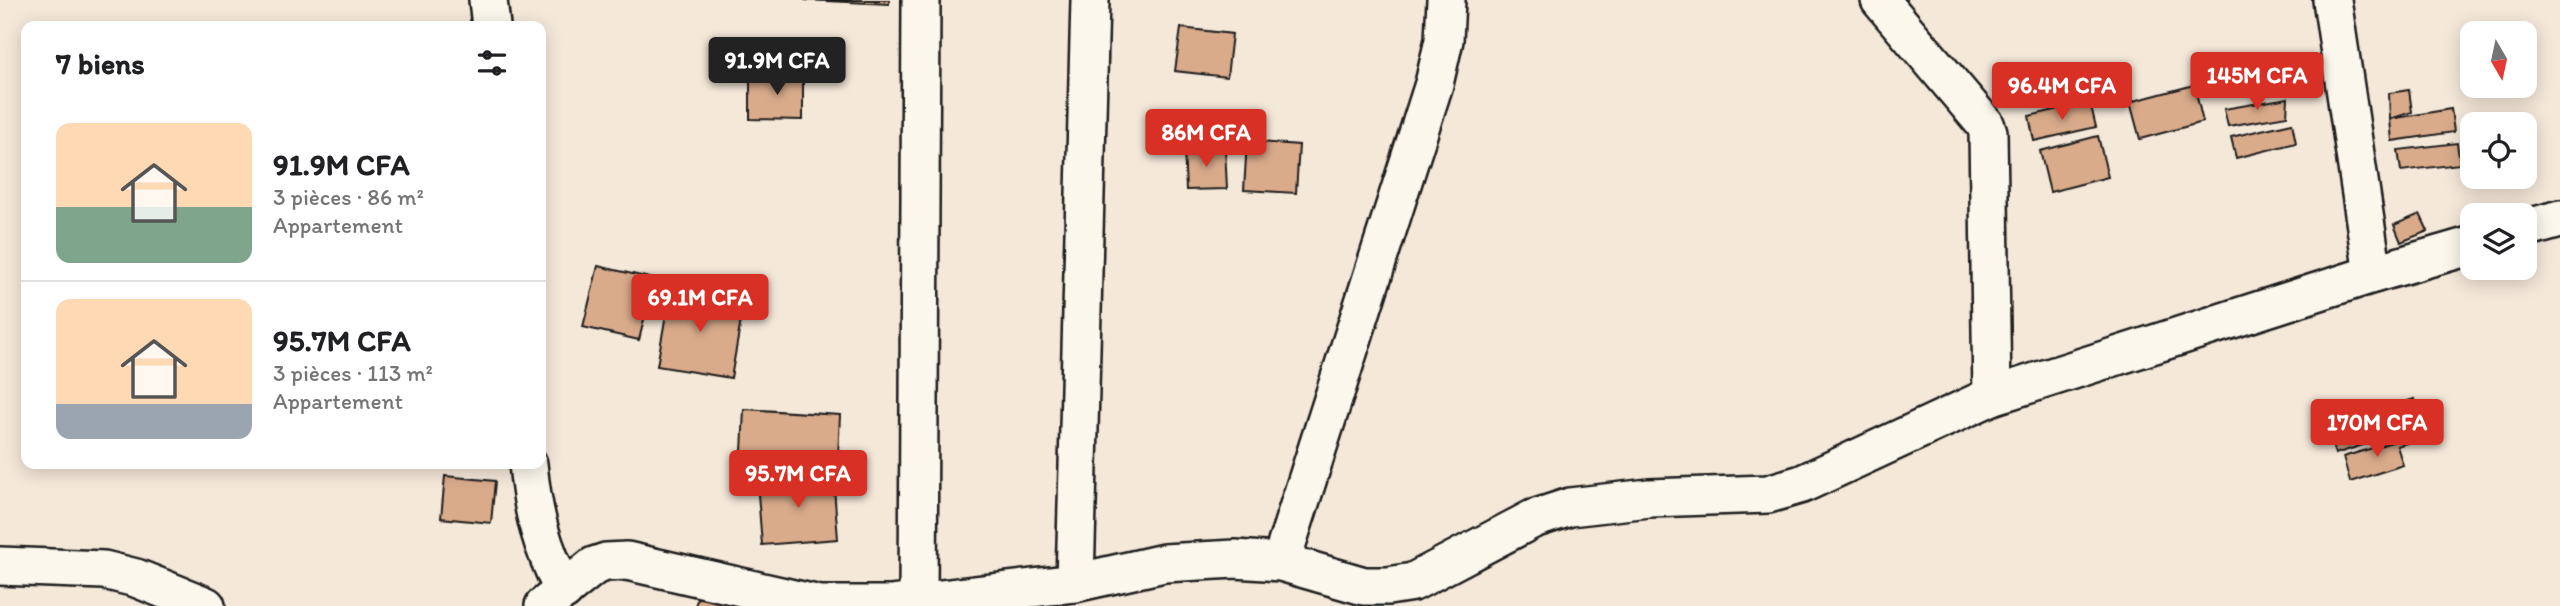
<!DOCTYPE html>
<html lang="fr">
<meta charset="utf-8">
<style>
:root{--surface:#fff;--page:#f6f6f6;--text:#202124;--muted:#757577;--line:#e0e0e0;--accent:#d93025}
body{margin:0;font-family:Itim,sans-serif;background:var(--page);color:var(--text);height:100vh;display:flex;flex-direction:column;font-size:26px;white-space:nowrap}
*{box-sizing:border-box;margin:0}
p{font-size:23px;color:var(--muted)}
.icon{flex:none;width:38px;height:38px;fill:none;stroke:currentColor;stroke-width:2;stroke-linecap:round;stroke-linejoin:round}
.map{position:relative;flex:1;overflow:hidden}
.sheet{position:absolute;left:21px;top:21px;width:525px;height:448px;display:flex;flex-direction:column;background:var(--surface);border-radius:14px;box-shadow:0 4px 18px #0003}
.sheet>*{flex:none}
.needle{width:46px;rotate:171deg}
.fabs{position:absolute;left:2460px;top:21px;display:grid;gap:14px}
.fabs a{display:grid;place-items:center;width:77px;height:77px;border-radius:14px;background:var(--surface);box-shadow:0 4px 18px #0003;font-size:35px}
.price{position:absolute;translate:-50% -60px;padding:0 16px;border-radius:7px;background:var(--accent);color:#fff;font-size:23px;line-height:46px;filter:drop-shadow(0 2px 4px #0008)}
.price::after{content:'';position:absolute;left:50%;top:42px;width:21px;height:16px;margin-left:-10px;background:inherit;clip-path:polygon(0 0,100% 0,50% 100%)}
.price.current{background:#222;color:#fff}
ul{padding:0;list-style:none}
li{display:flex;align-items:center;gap:21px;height:175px;padding:0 35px}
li+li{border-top:2px solid var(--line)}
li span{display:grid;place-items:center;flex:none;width:196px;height:140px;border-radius:14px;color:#555}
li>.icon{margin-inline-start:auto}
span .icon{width:84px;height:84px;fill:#fffc;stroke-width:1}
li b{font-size:30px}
h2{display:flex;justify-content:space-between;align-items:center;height:84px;padding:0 35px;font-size:30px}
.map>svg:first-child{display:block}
.building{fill:#d9ab8b;stroke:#1c1c1c;stroke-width:2}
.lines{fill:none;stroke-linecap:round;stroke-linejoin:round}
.street-casing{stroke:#1c1c1c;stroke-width:42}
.street{stroke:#fbf7ec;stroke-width:37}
</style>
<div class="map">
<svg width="2560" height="606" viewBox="0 0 2560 606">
<rect width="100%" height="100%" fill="#f4e8d9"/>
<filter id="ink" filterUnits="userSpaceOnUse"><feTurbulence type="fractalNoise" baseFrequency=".0143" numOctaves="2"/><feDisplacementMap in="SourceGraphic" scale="14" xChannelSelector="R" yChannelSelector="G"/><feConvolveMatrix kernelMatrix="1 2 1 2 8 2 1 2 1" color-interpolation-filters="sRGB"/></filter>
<g filter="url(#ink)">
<!-- building -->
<g class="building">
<path d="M804,0h85v4z"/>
<path d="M1181,28l51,6 -5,43 -52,-6z"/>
<path d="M750,74h53v46l-53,-1z"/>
<path d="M2194,85l9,37 -63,17 -10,-37z"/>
<path d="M2409,90l3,22 -22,7 -1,-26z"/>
<path d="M2288,98l-1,18 -59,10 -4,-17z"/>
<path d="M2090,102l6,25 -62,14 -5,-25z"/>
<path d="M2451,109l3,23 -62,9 -2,-22z"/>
<path d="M2292,123l4,20 -60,15 -5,-21z"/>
<path d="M2098,136l10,41 -58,15 -10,-41z"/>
<path d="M1247,141l52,4 -3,48 -52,-3z"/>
<path d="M2457,143l3,21 -59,7 -3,-21z"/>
<path d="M1225,147l2,42 -41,1 -2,-41z"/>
<path d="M2420,214l8,17 -27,11 -7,-17z"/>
<path d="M598,266l56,13 -15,61 -56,-13z"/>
<path d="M670,291l74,12 -13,75 -74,-12z"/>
<path d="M2414,399l9,27 -88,28 -9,-27z"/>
<path d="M744,409l96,6 -2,42 -96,-5z"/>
<path d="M2425,432l1,5 -29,9 6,19 -53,17 -7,-25z"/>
<path d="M833,475l5,64 -76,6 -5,-64z"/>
<path d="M445,476l50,5 -4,42 -50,-5z"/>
<path d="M699,594l39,12h-43z"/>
</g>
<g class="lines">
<!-- street casing -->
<g class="street-casing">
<g id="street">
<path d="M488,0l3,26"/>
<path d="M1880,0l105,124 3,8 4,264"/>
<path d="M2332,0l41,274"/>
<path d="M2525,229l35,-10"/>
<path d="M528,464c5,50 13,81 36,127"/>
<path d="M1281,562l153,-478 10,-44 2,-40"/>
<path d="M0,566l104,4 32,8 70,28"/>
<path d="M1075,583l15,-583"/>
<path d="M918,602l3,-602"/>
<path d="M544,606l50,-40 12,-4 21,-1 193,44h70l185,-22 89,-20 71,-4 46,3 83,24h24l25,-4 120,-63 37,-12 79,-9 119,-4 34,-10 190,-88 381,-122 100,-29"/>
</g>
</g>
<!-- street -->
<use href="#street" class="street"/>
</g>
</g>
</svg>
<div class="fabs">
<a><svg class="needle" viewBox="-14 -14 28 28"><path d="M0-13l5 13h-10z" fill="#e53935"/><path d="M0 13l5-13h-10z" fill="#757577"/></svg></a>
<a><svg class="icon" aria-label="locate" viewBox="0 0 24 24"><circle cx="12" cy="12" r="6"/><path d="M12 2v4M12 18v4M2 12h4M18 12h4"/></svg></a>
<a><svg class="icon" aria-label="layers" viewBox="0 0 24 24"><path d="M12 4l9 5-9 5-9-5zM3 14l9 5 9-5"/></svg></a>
</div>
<b class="price current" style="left:777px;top:97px">91.9M CFA</b>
<b class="price" style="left:2257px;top:112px">145M CFA</b>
<b class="price" style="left:2062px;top:122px">96.4M CFA</b>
<b class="price" style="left:1206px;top:169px">86M CFA</b>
<b class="price" style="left:700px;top:334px">69.1M CFA</b>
<b class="price" style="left:2377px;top:459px">170M CFA</b>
<b class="price" style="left:798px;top:510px">95.7M CFA</b>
<section class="sheet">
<h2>7 biens<svg class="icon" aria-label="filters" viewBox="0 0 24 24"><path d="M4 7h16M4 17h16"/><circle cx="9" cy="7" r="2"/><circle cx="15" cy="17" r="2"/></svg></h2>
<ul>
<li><span style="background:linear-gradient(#ffd9b3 60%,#7fa58c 0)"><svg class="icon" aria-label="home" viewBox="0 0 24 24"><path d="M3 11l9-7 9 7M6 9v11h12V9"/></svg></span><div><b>91.9M CFA</b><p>3 pièces · 86 m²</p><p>Appartement</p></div></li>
<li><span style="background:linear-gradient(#ffd9b3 75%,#9aa5b1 0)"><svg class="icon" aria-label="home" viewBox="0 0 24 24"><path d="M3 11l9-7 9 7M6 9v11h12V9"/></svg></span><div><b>95.7M CFA</b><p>3 pièces · 113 m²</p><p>Appartement</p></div></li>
</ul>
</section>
</div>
